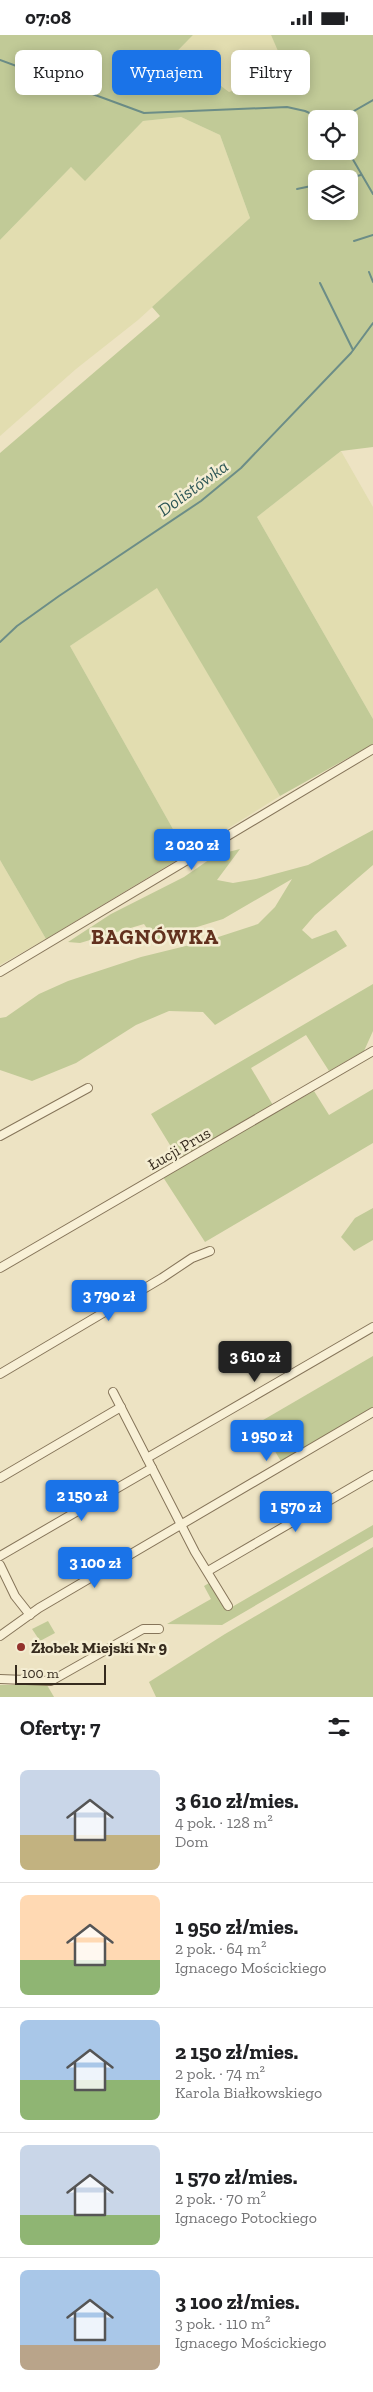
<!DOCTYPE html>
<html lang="pl">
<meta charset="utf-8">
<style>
:root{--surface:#fff;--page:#f2f2f2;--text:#202124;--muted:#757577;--line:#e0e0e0;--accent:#1a73e8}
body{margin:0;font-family:"Zilla Slab",serif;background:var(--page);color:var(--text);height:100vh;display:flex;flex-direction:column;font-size:19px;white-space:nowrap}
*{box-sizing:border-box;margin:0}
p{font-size:16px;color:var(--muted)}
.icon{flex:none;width:28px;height:28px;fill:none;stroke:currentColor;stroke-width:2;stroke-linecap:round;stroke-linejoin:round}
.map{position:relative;height:1662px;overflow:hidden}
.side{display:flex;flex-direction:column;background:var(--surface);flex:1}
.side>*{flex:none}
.guide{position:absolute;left:15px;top:15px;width:344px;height:45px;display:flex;gap:10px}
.fabs{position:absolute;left:308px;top:75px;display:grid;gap:10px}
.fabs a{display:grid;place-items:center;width:50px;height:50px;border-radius:8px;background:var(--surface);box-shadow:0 2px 12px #0003;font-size:25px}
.scale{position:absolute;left:15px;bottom:12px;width:91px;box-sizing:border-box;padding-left:5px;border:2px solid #362b1e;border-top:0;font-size:14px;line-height:18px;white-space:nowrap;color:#362b1e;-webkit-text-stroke:4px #f4edd2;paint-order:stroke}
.price{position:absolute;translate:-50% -42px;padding:0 11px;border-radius:5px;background:var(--accent);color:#fff;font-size:16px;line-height:32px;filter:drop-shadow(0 1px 2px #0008)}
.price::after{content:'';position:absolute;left:50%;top:30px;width:15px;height:11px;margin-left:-8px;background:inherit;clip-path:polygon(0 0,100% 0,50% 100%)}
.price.current{background:#222;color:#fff}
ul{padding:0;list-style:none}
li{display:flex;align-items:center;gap:15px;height:125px;padding:0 20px}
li+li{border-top:1px solid var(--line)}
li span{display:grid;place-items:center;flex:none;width:140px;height:100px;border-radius:8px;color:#555}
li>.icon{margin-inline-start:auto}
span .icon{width:60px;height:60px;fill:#fffc;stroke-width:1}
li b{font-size:21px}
h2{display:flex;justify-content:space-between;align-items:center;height:60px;padding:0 20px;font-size:21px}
.pill{padding:0 18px;border-radius:8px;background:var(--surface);box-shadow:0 2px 12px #0003;font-size:18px;line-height:45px}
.pill.current{background:var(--accent);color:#fff}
.status{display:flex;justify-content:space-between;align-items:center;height:35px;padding:0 25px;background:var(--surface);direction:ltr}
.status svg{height:14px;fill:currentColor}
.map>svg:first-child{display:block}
.farmland{fill:#e2ddb0}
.green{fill:#c1ca97;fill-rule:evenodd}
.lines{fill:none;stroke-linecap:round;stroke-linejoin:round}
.stream{stroke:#6c8d87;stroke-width:2}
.street-casing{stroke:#86755a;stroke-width:10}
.street{stroke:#f8f0d6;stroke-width:8}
.poi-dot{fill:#93322c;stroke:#f4edd2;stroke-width:2}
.labels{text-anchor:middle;stroke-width:5;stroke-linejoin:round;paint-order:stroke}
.street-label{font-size:16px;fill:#362b1e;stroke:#f4edd2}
.poi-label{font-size:16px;font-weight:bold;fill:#362b1e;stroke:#f4edd2;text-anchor:start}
.water-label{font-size:18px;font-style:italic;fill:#2d5656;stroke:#f4edd2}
.district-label{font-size:21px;font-weight:bold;letter-spacing:1px;fill:#62311e;stroke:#f4edd2}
</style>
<div class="status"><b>07:08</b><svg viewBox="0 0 49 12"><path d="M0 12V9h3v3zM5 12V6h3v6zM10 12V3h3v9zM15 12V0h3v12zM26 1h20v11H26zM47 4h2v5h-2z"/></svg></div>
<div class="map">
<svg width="373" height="1662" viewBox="0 0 373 1662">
<rect width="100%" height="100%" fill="#ede3c3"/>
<!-- farmland -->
<g class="farmland">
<path d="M193,0h78l8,16 -37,37 -7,4 -6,1 -36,-28 -15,18 -25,-7z"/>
<path d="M181,82l39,18 30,83 -112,102 -62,49 -76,67v-196l71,-73 14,13 58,-59z"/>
<path d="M341,416l32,56v212l-116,-202z"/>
<path d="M157,552l123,209 -93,58 -117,-208z"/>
<path d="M0,825l46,79 -46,26z"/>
</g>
<!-- green -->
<g class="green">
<path d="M0,0h193l-40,41 25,7 15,-18 36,27 13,-4 36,-37 -7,-16h102v412l-32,4 -84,66 116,202v25l-93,52 -123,-208 -87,58 117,208 -141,85 -46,-79v-407l160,-137 -8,-9 98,-89 -30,-83 -39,-18 -38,4 -58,60 -14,-14 -71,73zM316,84h33v32h-33zM316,144h33v32h-33z"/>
<path d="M373,795v35l-58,50 -13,15 10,9 24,-9 11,16 -132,79 -12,-13 -34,-1 -33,14 -60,38 -44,18 -32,-11v-52l6,-1 33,-23 29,-13 73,-24 65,-16 52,-17 17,-17 17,-28 -69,40 -68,21 -11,-16 -64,19 -12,-1 43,-28 73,-37 32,-22 24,-6 -23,31 16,3 23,-4 52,-14z"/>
<path d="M373,949v47l-9,20 -35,20 -23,-36 -55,33 26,44 37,-21 15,24 44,-26v54l-168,99 -44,-68 20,-11 -30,-49z"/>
<path d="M373,1173v32l-19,11 -13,-14 14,-19z"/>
<path d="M373,1321v54l-91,53 -24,-40z"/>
<path d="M373,1490v12l-151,88 -55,-1 44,-25 -7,-13 12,-7 16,28z"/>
<path d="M373,1512v150h-217l-7,-15 76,-48z"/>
<path d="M48,1586l7,12 -15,8 -8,-12z"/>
<path d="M0,1650h47l7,12h-54z"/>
</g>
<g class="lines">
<!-- stream -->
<g class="stream">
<path d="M0,25l144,53 143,-6 18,4 18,8"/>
<path d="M340,84l33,-19"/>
<path d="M348,116l25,43"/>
<path d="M344,144l17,-4"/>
<path d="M297,154l19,-4"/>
<path d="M354,206l19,-6"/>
<path d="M369,237l4,10"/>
<path d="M320,248l33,67"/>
<path d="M0,607l17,-16 42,-30 142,-95 40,-33 110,-115 22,-30"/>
</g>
<!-- street casing -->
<g class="street-casing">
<g id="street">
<path d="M0,937l373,-223"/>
<path d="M0,1101l88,-48"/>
<path d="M0,1233l373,-217"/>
<path d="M0,1339l162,-96 30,-20 18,-7"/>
<path d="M113,1357l82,160 33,54"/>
<path d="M147,1423l226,-131"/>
<path d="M0,1443l121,-71"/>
<path d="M0,1521l152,-88"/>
<path d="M0,1530l15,31 15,19"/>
<path d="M208,1536l165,-96"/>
<path d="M0,1601l39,-28 334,-196"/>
<path d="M0,1644l51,2 92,-52h16"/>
</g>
</g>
<!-- street -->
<use href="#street" class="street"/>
</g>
<!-- markers -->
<circle class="poi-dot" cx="21" cy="1612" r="5"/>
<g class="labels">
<!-- street labels -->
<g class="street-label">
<text transform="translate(179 1113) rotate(-30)" y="6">Łucji Prus</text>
</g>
<!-- poi labels -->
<g class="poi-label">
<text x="31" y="1618">Żłobek Miejski Nr 9</text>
</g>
<!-- water labels -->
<g class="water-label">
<text transform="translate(193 453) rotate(-36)" y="6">Dolistówka</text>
</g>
<!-- district labels -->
<g class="district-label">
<text x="155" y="909">BAGNÓWKA</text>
</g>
</g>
</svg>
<div class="fabs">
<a><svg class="icon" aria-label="locate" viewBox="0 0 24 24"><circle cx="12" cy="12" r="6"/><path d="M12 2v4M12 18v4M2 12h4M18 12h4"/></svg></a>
<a><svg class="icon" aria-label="layers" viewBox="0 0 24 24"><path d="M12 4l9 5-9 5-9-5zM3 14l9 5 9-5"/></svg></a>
</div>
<div class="scale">100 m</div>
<b class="price" style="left:192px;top:836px">2 020 zł</b>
<b class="price" style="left:109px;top:1287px">3 790 zł</b>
<b class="price current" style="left:255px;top:1348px">3 610 zł</b>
<b class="price" style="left:267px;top:1427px">1 950 zł</b>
<b class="price" style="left:82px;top:1487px">2 150 zł</b>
<b class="price" style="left:296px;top:1498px">1 570 zł</b>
<b class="price" style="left:95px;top:1554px">3 100 zł</b>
<div class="guide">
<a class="pill">Kupno</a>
<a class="pill current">Wynajem</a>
<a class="pill">Filtry</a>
</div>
</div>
<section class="side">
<h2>Oferty: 7<svg class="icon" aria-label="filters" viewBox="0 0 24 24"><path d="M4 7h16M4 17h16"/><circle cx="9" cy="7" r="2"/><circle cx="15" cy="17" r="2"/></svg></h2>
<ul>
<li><span style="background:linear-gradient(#c9d6e8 65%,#c2b280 0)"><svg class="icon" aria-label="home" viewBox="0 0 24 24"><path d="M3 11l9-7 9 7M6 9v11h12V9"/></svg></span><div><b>3 610 zł/mies.</b><p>4 pok. · 128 m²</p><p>Dom</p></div></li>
<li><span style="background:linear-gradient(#ffd9b3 65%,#8fb573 0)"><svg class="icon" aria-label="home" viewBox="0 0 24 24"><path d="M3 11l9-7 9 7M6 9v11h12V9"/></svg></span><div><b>1 950 zł/mies.</b><p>2 pok. · 64 m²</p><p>Ignacego Mościckiego</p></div></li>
<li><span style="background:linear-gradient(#a9c7e8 60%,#8fb573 0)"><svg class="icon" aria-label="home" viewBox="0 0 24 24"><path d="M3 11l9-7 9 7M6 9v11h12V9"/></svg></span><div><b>2 150 zł/mies.</b><p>2 pok. · 74 m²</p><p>Karola Białkowskiego</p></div></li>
<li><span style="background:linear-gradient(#c9d6e8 70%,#8fb573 0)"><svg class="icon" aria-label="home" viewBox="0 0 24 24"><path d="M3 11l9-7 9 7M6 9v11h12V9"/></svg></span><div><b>1 570 zł/mies.</b><p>2 pok. · 70 m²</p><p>Ignacego Potockiego</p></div></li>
<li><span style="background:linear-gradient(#a9c7e8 75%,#b9a48a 0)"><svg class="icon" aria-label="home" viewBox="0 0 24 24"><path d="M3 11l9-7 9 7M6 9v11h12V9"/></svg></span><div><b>3 100 zł/mies.</b><p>3 pok. · 110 m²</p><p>Ignacego Mościckiego</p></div></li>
</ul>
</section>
